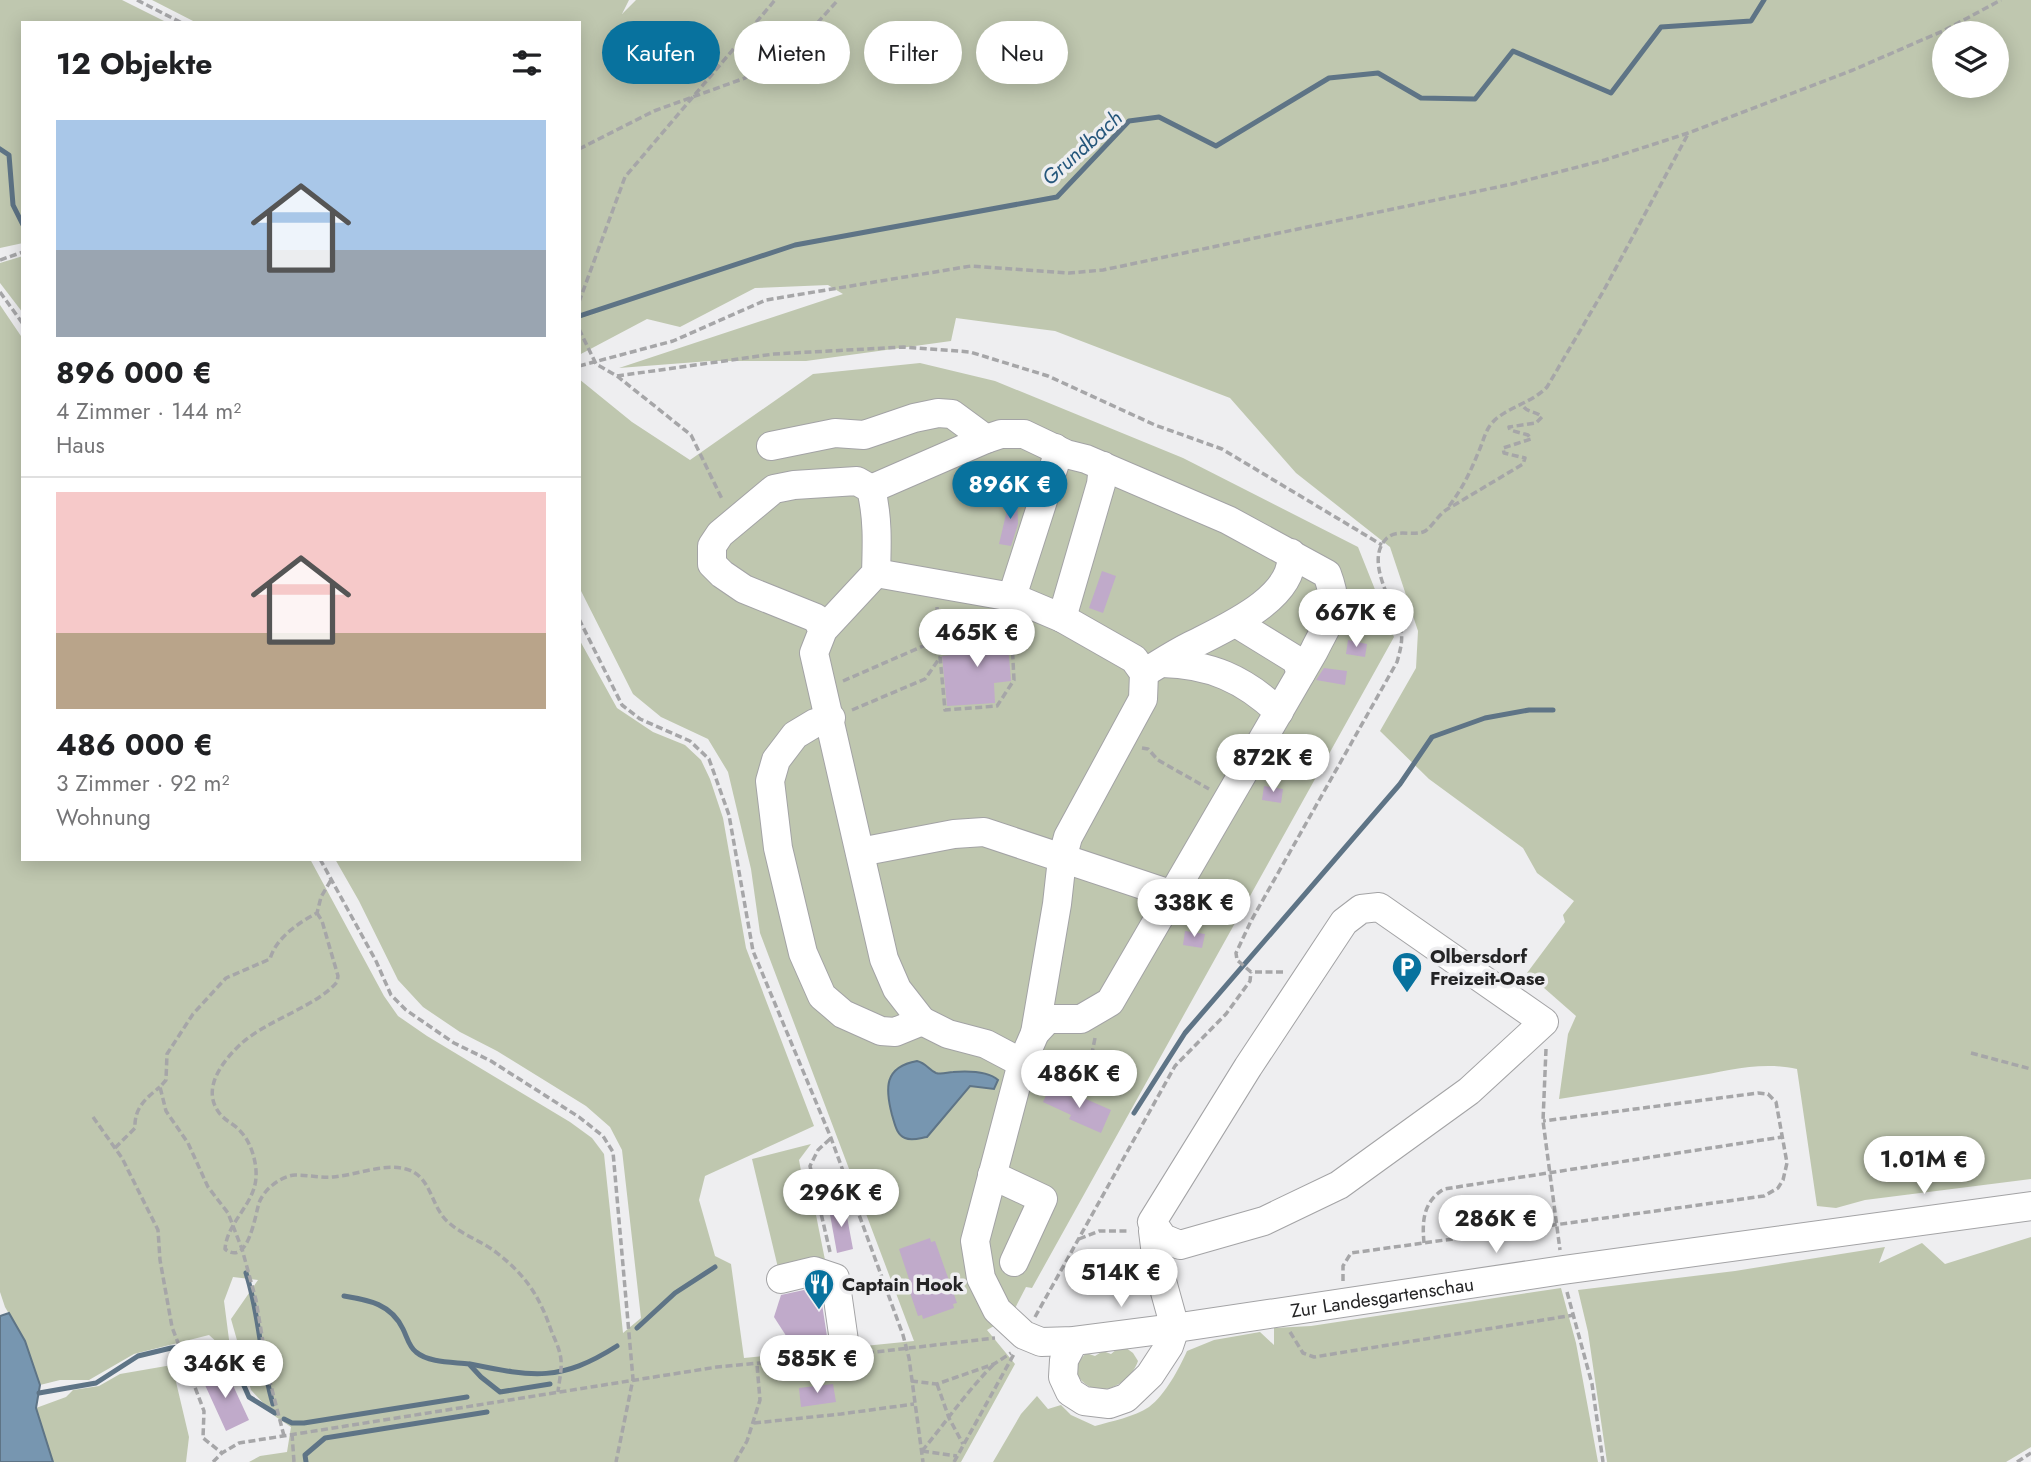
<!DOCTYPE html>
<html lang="de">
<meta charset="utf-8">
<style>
:root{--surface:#fff;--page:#f6f6f6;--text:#202124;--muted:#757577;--line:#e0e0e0;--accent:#08729e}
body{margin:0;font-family:Jost,sans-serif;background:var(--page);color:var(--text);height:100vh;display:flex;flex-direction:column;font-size:26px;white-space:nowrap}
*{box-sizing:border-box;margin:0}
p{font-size:23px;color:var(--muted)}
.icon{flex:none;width:38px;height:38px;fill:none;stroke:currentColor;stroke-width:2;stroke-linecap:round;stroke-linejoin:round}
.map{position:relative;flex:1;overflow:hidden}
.panel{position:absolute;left:21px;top:21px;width:560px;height:840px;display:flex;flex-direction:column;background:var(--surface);border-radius:0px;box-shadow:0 4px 18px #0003}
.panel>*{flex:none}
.banner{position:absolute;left:602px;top:21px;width:665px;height:63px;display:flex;gap:14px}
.buttons{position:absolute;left:1932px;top:21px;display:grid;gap:14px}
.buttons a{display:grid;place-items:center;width:77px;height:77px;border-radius:50%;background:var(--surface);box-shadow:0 4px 18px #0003;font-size:35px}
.price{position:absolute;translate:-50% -60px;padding:0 16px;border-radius:24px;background:#fff;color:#222;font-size:23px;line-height:46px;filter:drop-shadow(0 2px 4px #0008)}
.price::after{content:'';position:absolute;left:50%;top:42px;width:21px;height:16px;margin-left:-10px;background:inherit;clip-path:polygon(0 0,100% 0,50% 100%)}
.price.current{background:var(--accent);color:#fff}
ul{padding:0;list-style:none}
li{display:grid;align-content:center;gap:14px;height:371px;padding:0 35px}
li+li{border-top:2px solid var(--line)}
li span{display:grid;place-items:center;height:217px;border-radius:0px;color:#555}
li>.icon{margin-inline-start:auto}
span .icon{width:126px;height:126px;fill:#fffc;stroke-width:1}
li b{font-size:30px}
h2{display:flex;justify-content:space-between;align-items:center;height:84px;padding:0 35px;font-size:30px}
.tag{padding:0 24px;border-radius:32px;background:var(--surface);box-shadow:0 4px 18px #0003;font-size:24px;line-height:63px}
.tag.current{background:var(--accent);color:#fff}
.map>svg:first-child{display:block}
.green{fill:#bfc7af;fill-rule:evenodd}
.water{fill:#7796b0;stroke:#5e7486;stroke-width:2}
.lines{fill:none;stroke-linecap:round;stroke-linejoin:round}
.stream{stroke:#5e7486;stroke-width:5}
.building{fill:#c0aaca}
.minor-casing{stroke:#a3a3a5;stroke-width:30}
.path{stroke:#a6a6a8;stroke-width:3.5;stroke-dasharray:7 3.5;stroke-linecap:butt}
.minor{stroke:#fff;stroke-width:28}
.labels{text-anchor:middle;stroke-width:7;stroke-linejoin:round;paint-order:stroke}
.poi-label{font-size:19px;font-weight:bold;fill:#242425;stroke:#eeeef0;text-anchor:start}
.street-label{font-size:19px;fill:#242425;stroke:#eeeef0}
.water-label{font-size:21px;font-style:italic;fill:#24567b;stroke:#eeeef0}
</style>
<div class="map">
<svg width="2031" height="1462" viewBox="0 0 2031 1462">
<rect width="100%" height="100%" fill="#eeeef0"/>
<!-- green -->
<g class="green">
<path d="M0,0h122l46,23h-145v220l-23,5z"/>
<path d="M152,0h477l-7,14 14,-14h1395v1179l-166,21 -29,8 -19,-2 -20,-137c-38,-8 -68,2 -106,8 -44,8 -88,15 -132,22l9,-65 8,-18 -49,-43 38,-51 -2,-7 11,-14 -37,-28 -14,-25 -94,-69 -49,-48 36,-63 2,-37 -28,-84 -94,-74 -66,-75 -175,-67 -99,-13 -5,23 -145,20h-96l-91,7 224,-74 -15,-9 -73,3 -75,39 -33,-8 -68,36v-332h-382zM1944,33h53v53h-53z"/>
<path d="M23,256v57l-23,-30v-20z"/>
<path d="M0,305l23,34v520h287l74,137 14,20 29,20 143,86 22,16 12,16 19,179 18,-15 -19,-168 -12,-23 -24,-21 -89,-55 -37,-19 -37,-25 -25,-27 -39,-79 -24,-42h244v-220l38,69 36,24 32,13 16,15 9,19 13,39 23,130 68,178 -109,50 -6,24 16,56 16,8 13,94 170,-17 -154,-408 -9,-64 -23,-97 -20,-33 -47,-22 -28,-23 -54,-107v-208l53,43 58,38 123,-86 107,-11 75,18 188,77 175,89 36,90 -362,651 -6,-1 -15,29 -24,14 28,34 -54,98h-712l11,-6 27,-4 4,-25 -15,-10 -25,-27 -20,-71 27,-39 -25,-3 -9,24 7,54 -22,-20 -75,19 -45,26h-29l-20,5 -15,-44 -20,-34 -5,-15z"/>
<path d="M811,1144l-12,16 3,16 11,24 13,65 -47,7 -27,-113z"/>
<path d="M2031,1237v210l-25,15h-399l-19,-130 -10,-42 157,-19 150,-24 -6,16 43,-20 23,21z"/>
<path d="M1561,1288l15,55 22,119h-605l28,-48 16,-18 11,13 13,-4 10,10 24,11c17,-5 39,-9 54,-19 16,-12 30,-38 38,-56l27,-11 46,-8 14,13v-17l37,-2z"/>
<path d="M1122,1345l11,8 5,8c-7,21 -36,39 -55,21 -4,-3 -7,-10 -9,-15l12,-14 9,3 8,-5 8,3z"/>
<path d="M172,1365l17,72 -3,25h-133l-17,-54 30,-11 7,-7 26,-4 21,-12z"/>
</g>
<!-- water -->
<g class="water">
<path d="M917,1061c9,2 12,9 19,12 6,2 12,-1 17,-1 14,-1 35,-1 45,8l-4,9 -24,-3 -43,51c-7,1 -15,4 -22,1 -9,-4 -10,-14 -13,-23 -7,-27 -8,-48 25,-54z"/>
<path d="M9,1313l16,28 15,44 -4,23 17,54h-53v-146z"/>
</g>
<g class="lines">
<!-- stream -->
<g class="stream">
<path d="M0,149l9,6 4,50 10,20"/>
<path d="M579,316l216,-71 262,-48 72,-76 30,-4 57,29 113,-68 49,-5 43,25 54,1 38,-48 98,42 50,-66 90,-6 13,-21"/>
<path d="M1134,1113l51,-80 215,-249 32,-47 53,-19 44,-8h24"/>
<path d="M246,1273c14,43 14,88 27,131"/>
<path d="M344,1296c25,4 47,8 59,33 4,8 6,18 13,23 13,11 37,10 53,12l12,13 19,15 50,-8"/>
<path d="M637,1328l38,-35 40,-26"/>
<path d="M470,1364c64,13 90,18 147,-18"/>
<path d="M39,1393l57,-10 42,-27 33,-8 29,-3 9,2 18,10 10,13 12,27 26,16"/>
<path d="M284,1419l8,4h12l163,-26"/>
<path d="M306,1462l-1,-7 20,-17 162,-26"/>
</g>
</g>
<!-- building -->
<g class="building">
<path d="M1012,489l5,1 1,34 -7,22 -12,-2z"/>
<path d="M1102,571l14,5 -13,37 -14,-5z"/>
<path d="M1007,631l4,50 -17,2 1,20 -48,3 -5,-50 18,-2 -2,-19z"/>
<path d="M1348,640l19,4 -2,13 -19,-3z"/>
<path d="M1324,668l23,3 -2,14 -29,-5z"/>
<path d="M1283,757l19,3 -2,14 -19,-3z"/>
<path d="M1264,786l19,3 -2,14 -19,-3z"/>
<path d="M1185,931l20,3 -3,14 -19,-3z"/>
<path d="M1050,1087l27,13 2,-4 32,14 -10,23 -32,-14 2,-4 -28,-13z"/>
<path d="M845,1206l8,43 -16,4 -8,-44z"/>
<path d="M930,1238l1,4 4,-1 22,62 -4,1 1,4 -31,11 -1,-4 -4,1 -10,-29 3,-2 -12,-36z"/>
<path d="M813,1288l7,3 8,52 -4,6 -32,-4 -18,-28 7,-22z"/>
<path d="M214,1368l7,15 9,-4 19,41 -23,11 -26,-57z"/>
<path d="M833,1384l3,18 -35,5 -2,-19z"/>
</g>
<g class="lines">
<!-- minor casing -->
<g class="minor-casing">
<g id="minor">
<path d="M771,446l64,-13 29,2 50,-17 24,-5 14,1 34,25"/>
<path id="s1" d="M871,489l115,-50 15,-5h23l42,20 20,5 142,61 99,54c14,37 3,44 -13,77l-204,351 -29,17h-33l-13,14 -13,30 -47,178 6,37 16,32 27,25 17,7 33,-1 101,-13 388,-58 468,-64"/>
<path d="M876,573l136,24 50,21 72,41 10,14 -1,26 -75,138 -6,22 -5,45 -22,129"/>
<path d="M1012,597l44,-137 -1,-12"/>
<path d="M1062,618l39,-134 2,-18"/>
<path d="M1236,623l60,37 5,13"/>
<path d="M823,630l-7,-12 -72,-29 -22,-15 -10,-10v-18l8,-12 54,-45 20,-4 63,-4 14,8c7,28 6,55 5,84l-53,57 -9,23 70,306 13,30 25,32 26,13 38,10 36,19"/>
<path d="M1162,663c48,1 82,16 117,49"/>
<path d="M1144,673c15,-9 30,-19 46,-27 33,-17 107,-48 101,-93"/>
<path d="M831,718l-16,5 -20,12 -19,25 -6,21 8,67 25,105 19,43 21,18 38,17 14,1 27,-11"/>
<path d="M860,852l94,-18 30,-2 189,63"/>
<path d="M1379,907l165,115 -75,69 -130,94 -75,36 -84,24 -17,-7 -11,-16 96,-155 96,-145 17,-13z"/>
<path d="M992,1175l51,24 -29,63"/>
<path d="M781,1279l33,-8 21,7 11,77"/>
<path d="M1074,1341l-10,19 -1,17 7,15 14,9 25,3 17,-6 24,-23 19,-29 6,-18 -18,-65 -4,-32"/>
</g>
</g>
<!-- path -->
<g class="path">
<path d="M137,0l45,23"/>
<path d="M579,149l75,-38 91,-33 46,-26 47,-52"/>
<path d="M0,260l23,-8"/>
<path d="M0,292l23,32"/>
<path d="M579,302l46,-125 150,-177"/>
<path d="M579,329l17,35 21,12 74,59 32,66"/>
<path d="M579,366l94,-25 93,-41 205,-34 98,7 34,-3 409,-86 93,-24 83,-27 165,-63 92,-40 56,-30"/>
<path d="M617,376l157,-22 130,-7 66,5 78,24 107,49 67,24 160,96"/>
<path d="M1449,506c13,-17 21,-33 29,-53 4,-8 6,-18 11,-26 12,-19 41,-22 58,-40l57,-97 84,-156"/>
<path d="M937,607l1,14 14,21"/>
<path d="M579,619l43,86 18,14 50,22 19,18 20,56 24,136 78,187 72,197 6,23 14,104"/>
<path d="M1011,621l3,59 -17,26 -52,4 -5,-53 18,-26 54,-1 8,-4"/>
<path d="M843,681l87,-38 17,7"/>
<path d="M852,710l73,-31 14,-20"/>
<path d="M1142,748l6,1 10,11 51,29"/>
<path d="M320,859l56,102 15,34 15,15 48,33 37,18 88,56 24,19 10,16 20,227 -17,83"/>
<path d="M317,913l5,8 16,55 -1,6c-20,24 -67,37 -94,60 -20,18 -44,48 -22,73 6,7 15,10 20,17 10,10 16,31 15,45 -1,27 -29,45 -31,72 23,18 30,-33 34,-46 5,-14 22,-27 36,-28 13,0 25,3 38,2 23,-2 51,-14 73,-8 26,7 24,37 42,53 14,13 34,19 49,31 29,23 42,42 54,77 4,10 9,19 10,30 1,10 -2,22 -3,32"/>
<path d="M1283,972h-32l-14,-12 -1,-7 15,-32 146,-259c3,-11 6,-20 4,-32 -6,-25 -38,-69 -14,-92 10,-9 24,-2 36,-6 7,-2 15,-17 23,-22l77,-46 2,-6 -21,-5 -1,-5 28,-9 -3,-4 -18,-5 -1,-3 27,-4 6,-6c-6,-6 -14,-4 -19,-11"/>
<path d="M1546,1049l-3,72 17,129"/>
<path d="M1971,1053l60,16"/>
<path d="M1093,1076l-2,-18 4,-20"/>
<path d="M93,1117l29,41 36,72 2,30 12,67 32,84 -1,27 19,15"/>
<path d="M115,1148l20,-20c-1,-20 11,-30 25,-41"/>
<path d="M1079,1239l20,-8h31"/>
<path d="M1424,1243c-2,-22 -1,-41 20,-54l338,-52"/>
<path d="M830,1252l-20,-86 8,-16 13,-12"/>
<path d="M1343,1281v-15l8,-13 413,-57 14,-8 5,-8 4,-17 -11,-61 -8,-8 -10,-1 -215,28"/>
<path d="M1567,1292l25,92 11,78"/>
<path d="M1035,1317l140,-251 51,-52 24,-33 1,-9"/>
<path d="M1290,1332l13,21 11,4 260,-42"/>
<path d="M867,1353l128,-15"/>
<path d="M911,1381l26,3 57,-20 17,-11"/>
<path d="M937,1384l12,34 14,26"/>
<path d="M754,1423l87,-9 73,-10"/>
<path d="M292,1434l2,28"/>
<path d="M284,1436l-15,-58 -13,-78 -14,-51 -14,-36 -20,-26 -20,-44 -22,-32 -6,-24 6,-7 1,-26 26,-40 33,-36 44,-19c6,-21 28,-36 47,-46l4,-16 10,-17"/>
<path d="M922,1451c24,-29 45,-60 72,-87"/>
<path d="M922,1451l35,5"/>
<path d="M213,1462l9,-9 17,-10 478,-76 107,-10"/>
<path d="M735,1462l12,-21 13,-41 -3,-35"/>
<path d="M954,1462l60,-108"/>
<path d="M2017,1462l14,-9"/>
</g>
<!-- minor -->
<use href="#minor" class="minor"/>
</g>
<!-- icons -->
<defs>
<g id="parking-pin" transform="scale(1.575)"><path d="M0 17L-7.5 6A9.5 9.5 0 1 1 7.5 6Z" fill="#08729e" stroke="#eeeef0"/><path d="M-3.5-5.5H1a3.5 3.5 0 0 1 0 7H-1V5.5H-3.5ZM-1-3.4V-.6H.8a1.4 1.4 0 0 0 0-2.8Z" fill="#fff"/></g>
<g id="restaurant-pin" transform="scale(1.575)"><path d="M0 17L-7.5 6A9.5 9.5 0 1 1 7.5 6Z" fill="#08729e" stroke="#eeeef0"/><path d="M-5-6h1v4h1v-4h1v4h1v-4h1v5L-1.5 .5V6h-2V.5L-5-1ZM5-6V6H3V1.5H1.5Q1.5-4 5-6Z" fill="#fff"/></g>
</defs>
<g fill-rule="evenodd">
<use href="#parking-pin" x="1407" y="967"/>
<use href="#restaurant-pin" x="819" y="1284"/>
</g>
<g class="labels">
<!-- poi labels -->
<g class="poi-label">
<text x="1430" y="963">Olbersdorf<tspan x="1430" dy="22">Freizeit-Oase</tspan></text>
<text x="842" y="1291">Captain Hook</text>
</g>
<!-- street labels -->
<g class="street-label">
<text dy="7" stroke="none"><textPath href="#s1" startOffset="1762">Zur Landesgartenschau</textPath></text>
</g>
<!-- water labels -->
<g class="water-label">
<text transform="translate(1082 148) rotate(-42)" y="7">Grundbach</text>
</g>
</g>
</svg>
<div class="buttons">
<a><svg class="icon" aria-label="layers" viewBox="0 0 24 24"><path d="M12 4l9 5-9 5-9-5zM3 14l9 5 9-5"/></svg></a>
</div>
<b class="price current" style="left:1010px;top:521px">896K €</b>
<b class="price" style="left:1356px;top:649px">667K €</b>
<b class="price" style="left:977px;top:669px">465K €</b>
<b class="price" style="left:1273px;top:794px">872K €</b>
<b class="price" style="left:1194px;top:939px">338K €</b>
<b class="price" style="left:1079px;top:1110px">486K €</b>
<b class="price" style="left:1924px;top:1196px">1.01M €</b>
<b class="price" style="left:841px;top:1229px">296K €</b>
<b class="price" style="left:1496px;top:1255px">286K €</b>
<b class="price" style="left:1121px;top:1309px">514K €</b>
<b class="price" style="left:817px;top:1395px">585K €</b>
<b class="price" style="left:225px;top:1400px">346K €</b>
<div class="banner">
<a class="tag current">Kaufen</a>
<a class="tag">Mieten</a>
<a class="tag">Filter</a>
<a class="tag">Neu</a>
</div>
<section class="panel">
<h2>12 Objekte<svg class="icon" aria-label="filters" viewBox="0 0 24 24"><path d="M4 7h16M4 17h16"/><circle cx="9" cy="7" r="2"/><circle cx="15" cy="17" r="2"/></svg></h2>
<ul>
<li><span style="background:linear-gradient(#a9c7e8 60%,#9aa5b1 0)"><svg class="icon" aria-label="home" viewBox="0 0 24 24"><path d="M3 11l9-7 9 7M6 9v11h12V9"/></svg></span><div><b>896 000 €</b><p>4 Zimmer · 144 m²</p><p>Haus</p></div></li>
<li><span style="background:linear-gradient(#f6c9c9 65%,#b9a48a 0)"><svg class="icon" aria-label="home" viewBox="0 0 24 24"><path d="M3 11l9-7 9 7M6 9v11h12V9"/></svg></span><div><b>486 000 €</b><p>3 Zimmer · 92 m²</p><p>Wohnung</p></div></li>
</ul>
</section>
</div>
